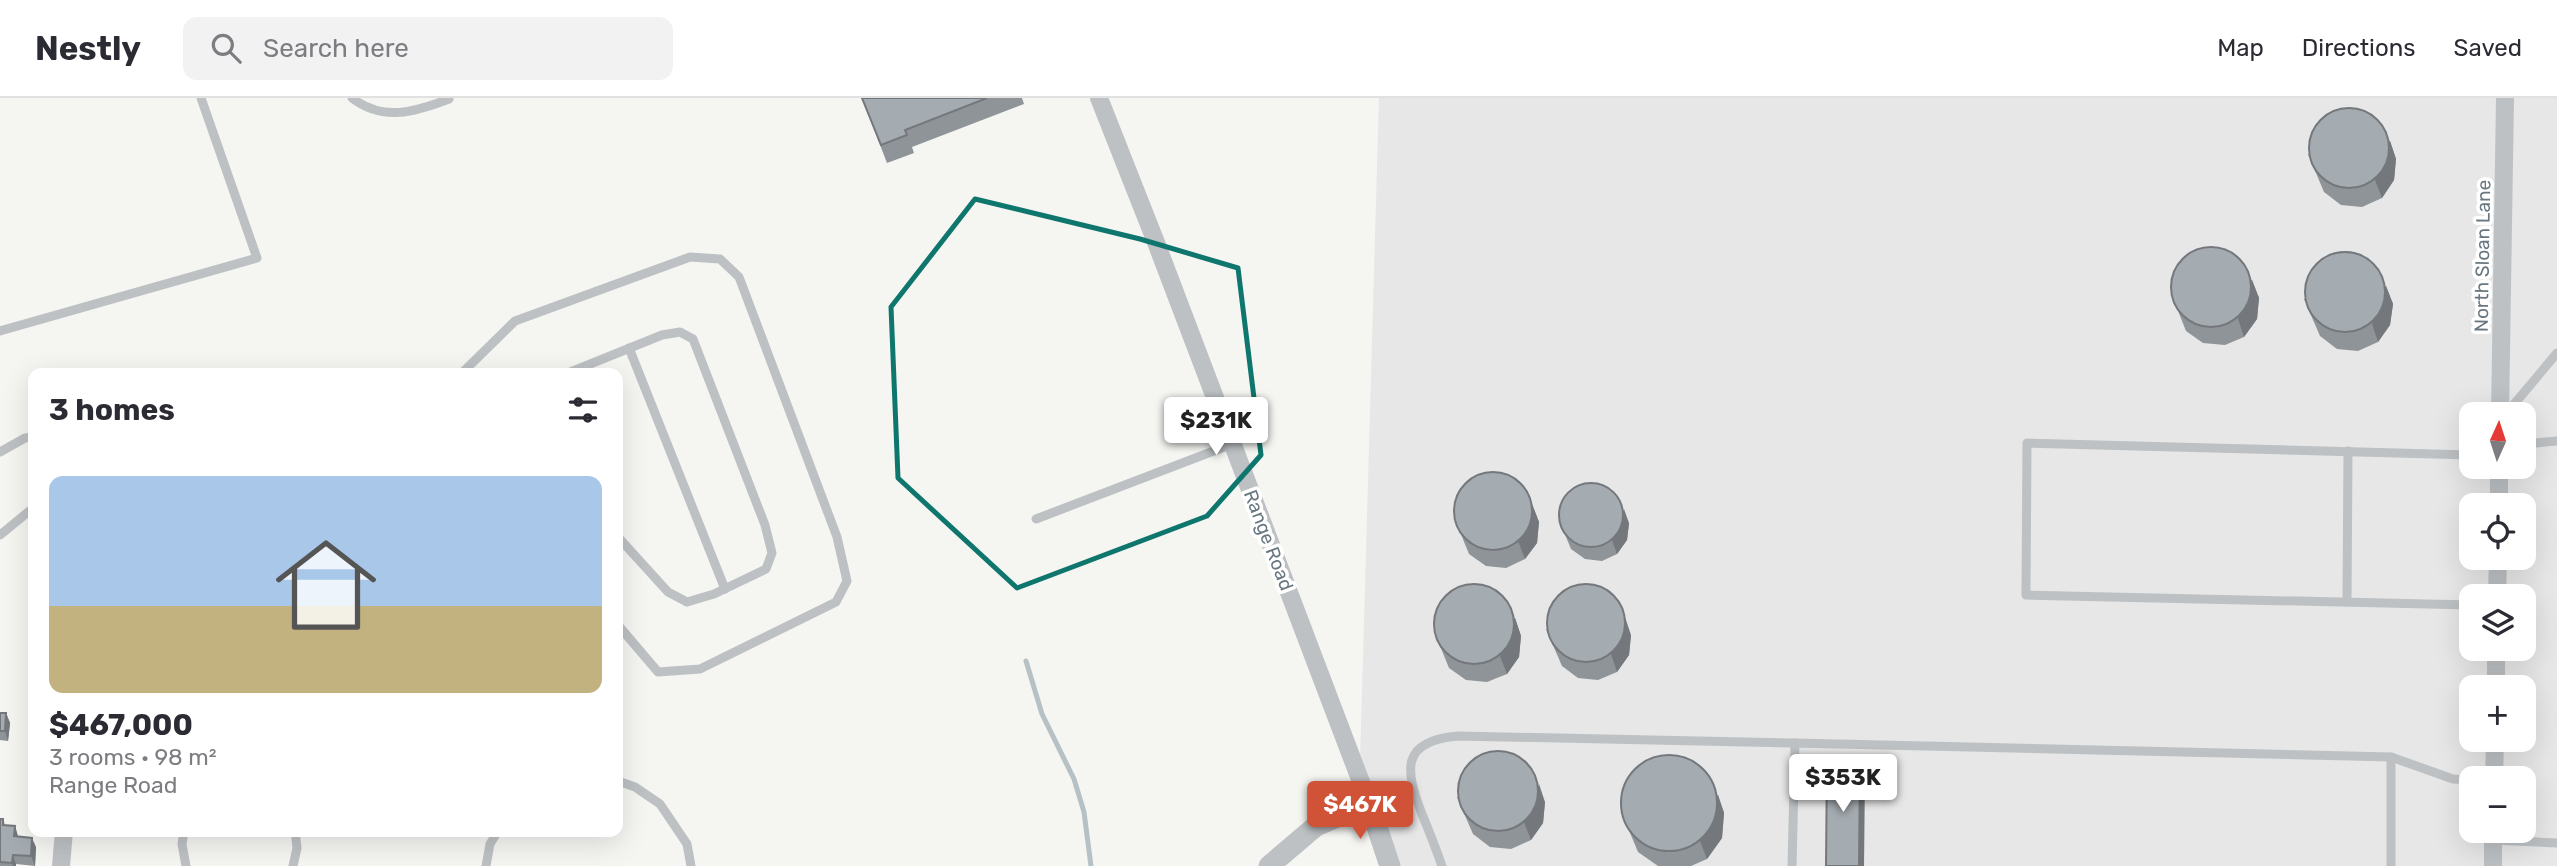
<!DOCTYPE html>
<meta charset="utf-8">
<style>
:root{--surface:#fff;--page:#f2f2f3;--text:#2b2b33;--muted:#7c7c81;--line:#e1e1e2;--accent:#d05338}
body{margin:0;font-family:Rubik,sans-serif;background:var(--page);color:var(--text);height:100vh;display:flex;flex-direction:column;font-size:26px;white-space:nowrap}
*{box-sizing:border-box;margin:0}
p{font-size:23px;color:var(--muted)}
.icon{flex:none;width:38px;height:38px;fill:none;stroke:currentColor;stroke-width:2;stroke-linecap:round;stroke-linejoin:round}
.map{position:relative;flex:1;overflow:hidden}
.panel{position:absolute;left:28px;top:270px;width:595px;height:469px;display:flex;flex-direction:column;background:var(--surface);border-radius:14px;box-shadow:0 7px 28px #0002}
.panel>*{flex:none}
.needle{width:46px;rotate:3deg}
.tools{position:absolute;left:2459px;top:304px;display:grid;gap:14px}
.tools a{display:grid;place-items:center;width:77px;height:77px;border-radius:14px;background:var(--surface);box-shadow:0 7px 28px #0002;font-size:35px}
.price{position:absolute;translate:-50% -60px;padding:0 16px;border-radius:7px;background:#fff;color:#222;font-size:23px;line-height:46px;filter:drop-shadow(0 2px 4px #0008)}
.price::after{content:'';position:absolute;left:50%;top:42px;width:21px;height:16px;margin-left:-10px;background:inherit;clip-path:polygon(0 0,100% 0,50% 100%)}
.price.active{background:var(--accent);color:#fff}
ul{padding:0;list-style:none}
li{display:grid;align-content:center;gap:14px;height:371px;padding:0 21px}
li+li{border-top:2px solid var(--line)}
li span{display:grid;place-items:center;height:217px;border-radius:14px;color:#555}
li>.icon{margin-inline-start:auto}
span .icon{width:126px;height:126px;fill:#fffc;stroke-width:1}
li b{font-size:30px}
h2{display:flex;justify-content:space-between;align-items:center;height:84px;padding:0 21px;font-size:30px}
header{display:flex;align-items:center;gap:42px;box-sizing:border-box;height:98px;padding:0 35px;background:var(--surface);border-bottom:2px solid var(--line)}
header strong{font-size:33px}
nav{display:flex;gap:38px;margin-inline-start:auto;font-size:24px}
.search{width:490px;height:63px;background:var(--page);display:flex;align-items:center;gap:18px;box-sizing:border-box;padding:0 24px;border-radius:14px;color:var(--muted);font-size:26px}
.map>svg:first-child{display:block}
.built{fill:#e6e7e6;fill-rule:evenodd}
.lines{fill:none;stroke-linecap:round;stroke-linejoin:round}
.stream{stroke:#b5c1c4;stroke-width:5}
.service{stroke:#bdc1c4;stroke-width:9}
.minor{stroke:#bdc1c4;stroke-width:18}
.tertiary{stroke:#bdc1c4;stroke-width:21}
.wall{fill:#8e9498}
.shaded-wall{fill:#74787c}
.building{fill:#a5acb1;stroke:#74787c;stroke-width:2}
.marked{fill:none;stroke:#0f766e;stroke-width:5;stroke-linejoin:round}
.labels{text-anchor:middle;stroke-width:7;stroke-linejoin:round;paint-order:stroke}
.street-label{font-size:19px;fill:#687780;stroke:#fff}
</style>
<header>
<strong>Nestly</strong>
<div class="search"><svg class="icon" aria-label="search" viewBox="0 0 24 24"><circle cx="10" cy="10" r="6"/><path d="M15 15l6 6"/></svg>Search here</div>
<nav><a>Map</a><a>Directions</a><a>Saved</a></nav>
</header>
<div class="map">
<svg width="2557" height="768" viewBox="0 0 2557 768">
<rect width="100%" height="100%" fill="#f5f5f2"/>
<!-- built -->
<path class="built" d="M1379,0h1178v768h-1166l-32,-68zM2471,317h53v52h-53zM2471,408h53v52h-53zM2471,499h53v52h-53zM2471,590h53v52h-53zM2471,681h53v52h-53z"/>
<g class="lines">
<!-- stream -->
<path class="stream" d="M1026,563l16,53 32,65 10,33 7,54"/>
<!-- service -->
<g class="service">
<path d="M352,0c31,24 63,14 97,1"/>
<path d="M0,233l257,-73 -56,-160"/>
<path d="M629,250l96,241"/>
<path d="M462,275l53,-52 175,-64 30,2 19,18 98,260 10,44 -11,21 -136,67 -42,3 -40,-47"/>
<path d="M568,275l94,-38 18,-3 13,7 72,186 7,28 -6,16 -52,25 -27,8 -19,-10 -50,-55"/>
<path d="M2505,317l52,-62"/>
<path d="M2524,346l33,-3"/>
<path d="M0,354l25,-14 8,-1"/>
<path d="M2471,357l-444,-12 -1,152 445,10"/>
<path d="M1036,421l196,-75"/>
<path d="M0,437l33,-27"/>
<path d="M2347,504l1,-151"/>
<path d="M618,683l17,6 25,17 27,40 4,22"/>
<path d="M184,733l-2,13 4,22"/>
<path d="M2493,742l64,3"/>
<path d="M293,768l4,-18 -2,-17"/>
<path d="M486,768l4,-22 8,-13"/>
<path d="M1442,768c-6,-17 -13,-35 -20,-52 -17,-44 -22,-73 36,-78l337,7"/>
<path d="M1792,768l3,-123 596,14 62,22 18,1"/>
<path d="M2391,768v-109"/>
</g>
<!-- minor -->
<g class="minor">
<path d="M1099,0l58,147 212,558"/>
<path d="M2500,317l5,-317"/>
<path d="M2499,408v-39"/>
<path d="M2497,499l1,-39"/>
<path d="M2496,590v-39"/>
<path d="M2494,681l1,-39"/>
<path d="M61,768l3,-35"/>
<path d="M2493,768v-35"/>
</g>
<!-- tertiary -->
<path class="tertiary" d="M1269,768l47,-40 53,-23 21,63"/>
</g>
<!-- wall -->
<g class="wall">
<path d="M862,0h160l2,6 -112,43 2,6 -27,10z"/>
<path d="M2390,43l6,18 -2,21 -12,18 -20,9 -21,-2 -17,-13 -16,-38z"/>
<path d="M2252,182l7,18 -2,21 -13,18 -19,8 -22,-2 -17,-12 -15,-38z"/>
<path d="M2386,188l7,18 -3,21 -12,17 -20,9 -21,-2 -17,-13 -16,-37z"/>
<path d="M1532,406l7,18 -2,21 -12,16 -19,9 -20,-2 -17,-12 -15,-37z"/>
<path d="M1559,422l70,3 -2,17 -10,14 -15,7 -17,-2 -14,-10z"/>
<path d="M1515,520l6,18 -2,21 -12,17 -20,8 -21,-2 -17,-12 -15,-37z"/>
<path d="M1546,531l85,6 -2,20 -12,17 -19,8 -20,-2 -16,-12z"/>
<path d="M0,615h6l4,10 -2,18 -8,-1z"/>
<path d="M1718,697l6,18 -2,25 -15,21 -16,7h-33l-20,-14 -17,-41z"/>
<path d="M1457,699l88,5 -2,21 -12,17 -20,9 -21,-2 -17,-13z"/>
<path d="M0,721h3l2,6 10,1 3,11 18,10 -1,19 -19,-2v2h-16z"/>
</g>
<!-- shaded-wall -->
<g class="shaded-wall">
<path d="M2390,43l6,18 -2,21 -12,18 -7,-18z"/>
<path d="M2252,182l7,18 -2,21 -13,18 -6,-18z"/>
<path d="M2386,188l7,18 -3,21 -12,17 -6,-18z"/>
<path d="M1532,406l7,18 -2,21 -12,16 -7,-18z"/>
<path d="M1624,411l5,14 -2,17 -10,14 -5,-14z"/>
<path d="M1625,519l6,18 -2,20 -12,17 -6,-18z"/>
<path d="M1515,520l6,18 -2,21 -12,17 -7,-18z"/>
<path d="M6,615l4,10 -2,18 -3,-10z"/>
<path d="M1860,663l5,14 -1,91h-5z"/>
<path d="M1539,686l6,18 -2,21 -12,17 -7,-18z"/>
<path d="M1718,697l6,18 -2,25 -15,21 -7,-18z"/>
<path d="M15,728l3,10 -1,10 -3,-10z"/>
<path d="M32,740l4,9 -1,19 -4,-10z"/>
<path d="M13,757l3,9v2h-3l-1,-3z"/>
</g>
<!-- building -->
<g class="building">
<path d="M862,0h125l-82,32 2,5 -26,10z"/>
<circle cx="2349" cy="50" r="40"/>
<circle cx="2211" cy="189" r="40"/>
<circle cx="2345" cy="194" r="40"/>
<circle cx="1493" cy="413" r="39"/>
<circle cx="1591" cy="417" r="32"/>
<circle cx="1474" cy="526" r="40"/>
<circle cx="1586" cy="525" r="39"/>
<path d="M0,615h6l-1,18h-5z"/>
<circle cx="1498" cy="693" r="40"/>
<circle cx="1669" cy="705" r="48"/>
<path d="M1827,663h33l-1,105h-33z"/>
<path d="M0,721h3v6l12,1 -1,10 18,2 -1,18 -18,-1 -1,8 -12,-1z"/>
</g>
<!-- marked area -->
<path class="marked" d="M975,101l165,40 98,29 23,187 -54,61 -190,72 -119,-110 -7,-171z"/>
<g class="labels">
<!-- street labels -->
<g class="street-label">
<text transform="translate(2482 158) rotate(-89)" y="7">North Sloan Lane</text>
<text transform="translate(1269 442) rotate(69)" y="7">Range Road</text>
</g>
</g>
</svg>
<div class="tools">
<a><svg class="needle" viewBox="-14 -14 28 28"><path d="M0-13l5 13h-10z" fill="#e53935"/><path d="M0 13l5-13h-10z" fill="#7c7c81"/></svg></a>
<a><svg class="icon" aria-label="locate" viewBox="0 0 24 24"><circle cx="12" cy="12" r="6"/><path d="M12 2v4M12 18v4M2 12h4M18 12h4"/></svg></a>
<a><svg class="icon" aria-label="layers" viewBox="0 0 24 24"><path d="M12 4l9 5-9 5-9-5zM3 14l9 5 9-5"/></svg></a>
<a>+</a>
<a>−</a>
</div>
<b class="price" style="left:1216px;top:359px">$231K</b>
<b class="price" style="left:1843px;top:716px">$353K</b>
<b class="price active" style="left:1360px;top:743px">$467K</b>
<section class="panel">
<h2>3 homes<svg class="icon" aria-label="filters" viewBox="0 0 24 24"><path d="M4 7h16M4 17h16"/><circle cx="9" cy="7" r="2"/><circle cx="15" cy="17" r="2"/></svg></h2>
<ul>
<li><span style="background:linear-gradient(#a9c7e8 60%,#c2b280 0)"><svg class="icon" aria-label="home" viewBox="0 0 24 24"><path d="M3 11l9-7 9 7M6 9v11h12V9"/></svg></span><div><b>$467,000</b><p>3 rooms · 98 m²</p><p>Range Road</p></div></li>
</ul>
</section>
</div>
